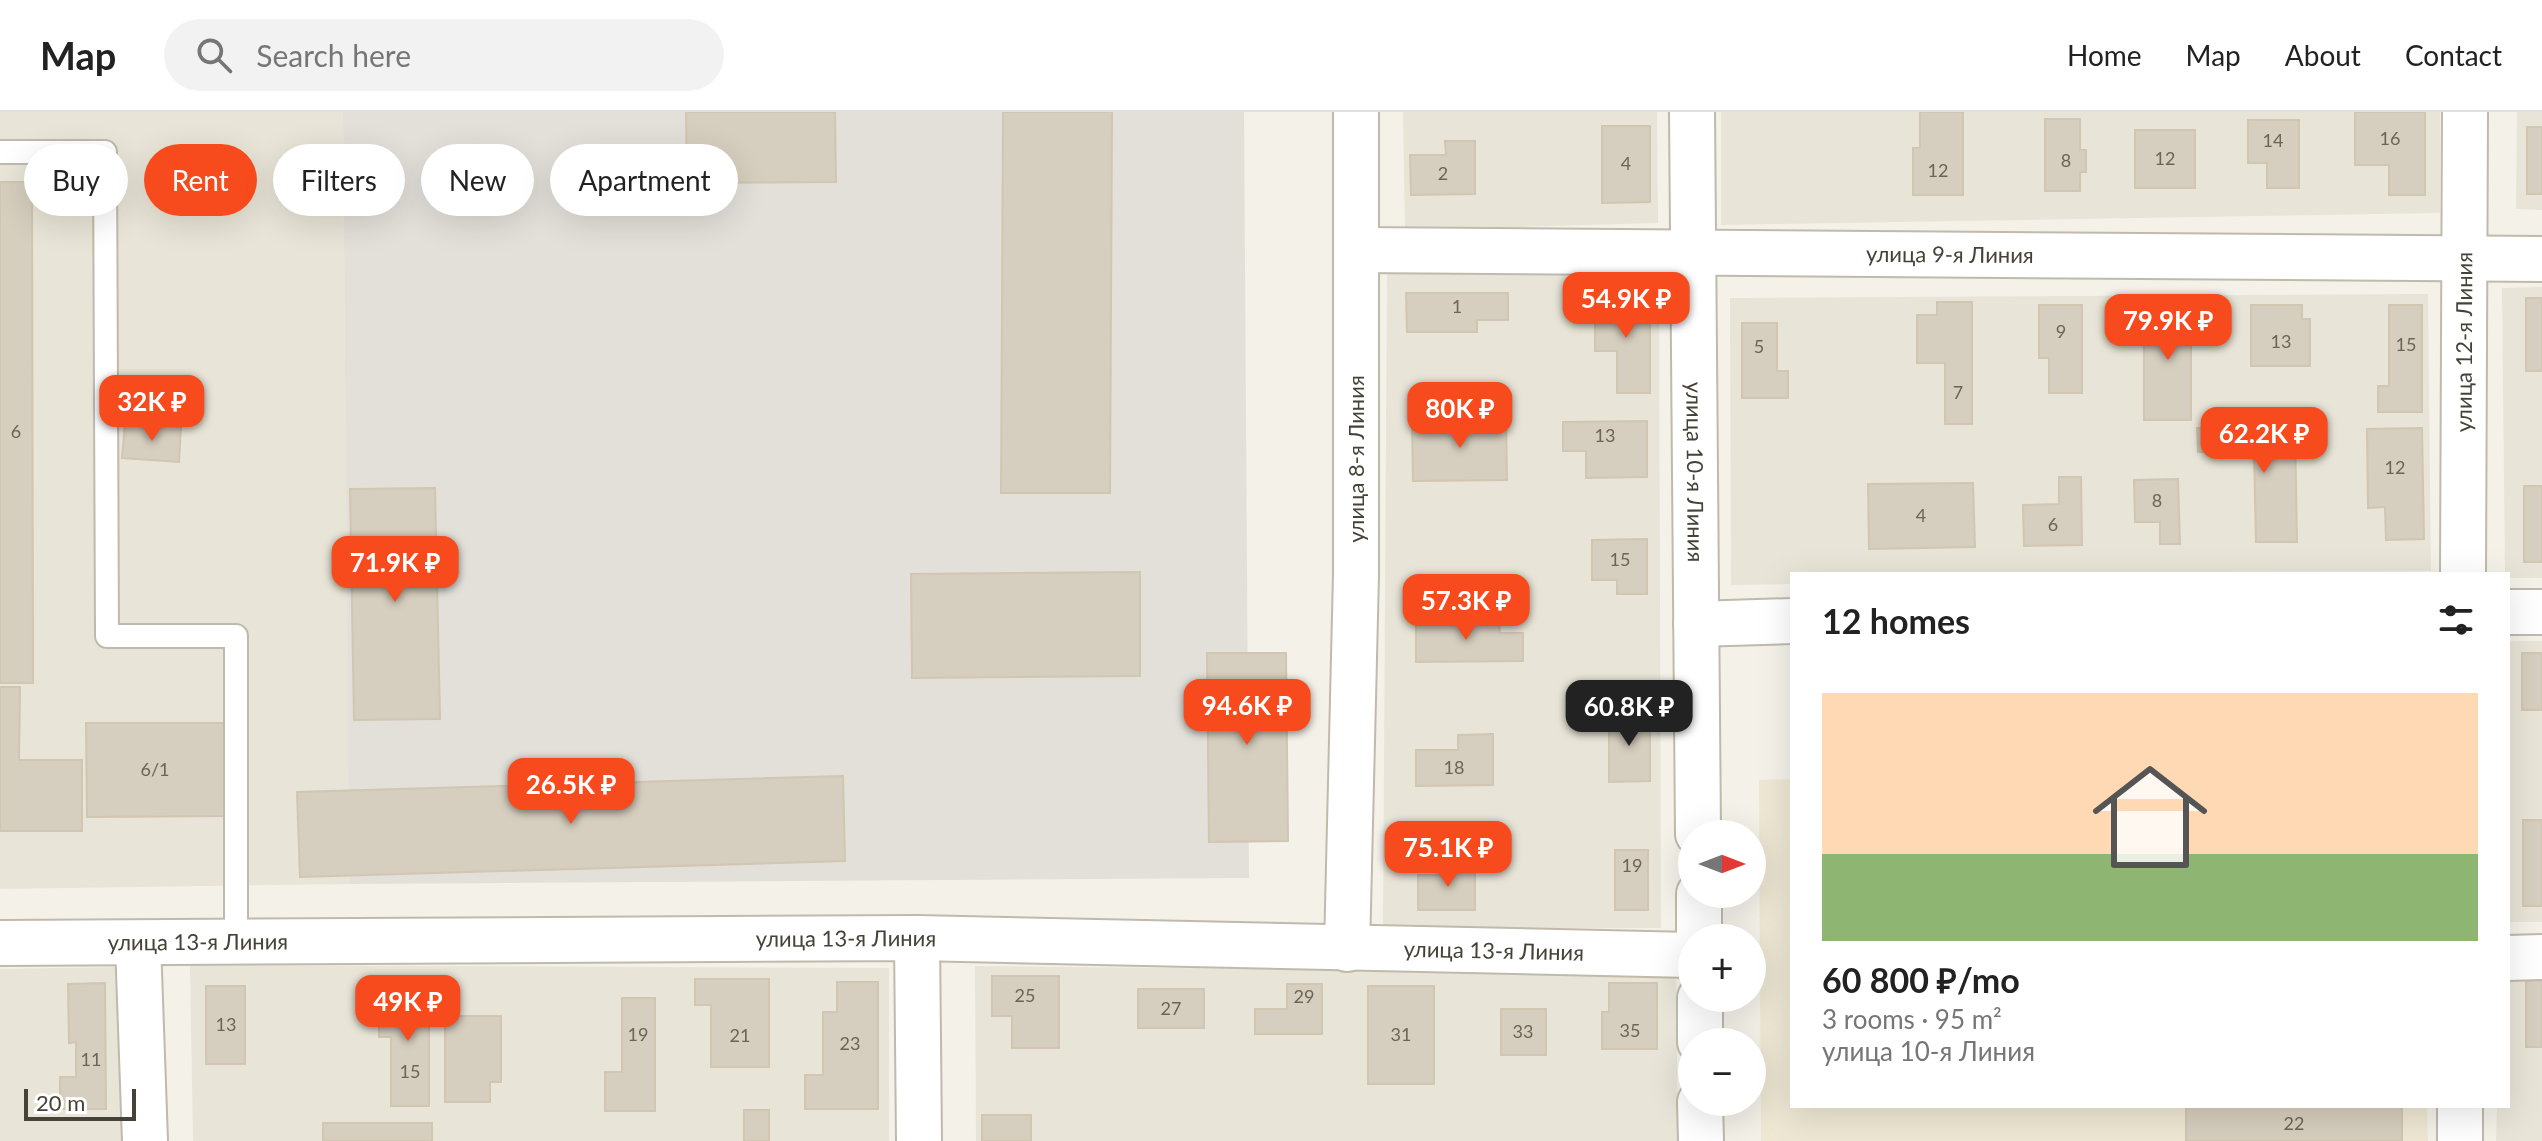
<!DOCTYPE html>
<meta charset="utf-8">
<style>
:root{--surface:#fff;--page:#f2f2f2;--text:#222;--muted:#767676;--line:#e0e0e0;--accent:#f74b1d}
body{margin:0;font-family:Lato,sans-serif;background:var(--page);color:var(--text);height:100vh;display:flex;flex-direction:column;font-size:30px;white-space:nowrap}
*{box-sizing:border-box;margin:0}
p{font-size:26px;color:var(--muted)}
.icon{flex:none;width:44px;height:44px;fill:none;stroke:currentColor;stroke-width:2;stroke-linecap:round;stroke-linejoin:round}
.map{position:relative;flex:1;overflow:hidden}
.side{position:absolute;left:1790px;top:460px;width:720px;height:536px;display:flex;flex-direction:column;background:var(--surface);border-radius:0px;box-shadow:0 8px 32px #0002}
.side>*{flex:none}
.hud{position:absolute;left:24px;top:32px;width:760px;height:72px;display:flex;gap:16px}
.needle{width:52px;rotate:90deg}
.fabs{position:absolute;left:1678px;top:708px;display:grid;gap:16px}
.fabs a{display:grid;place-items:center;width:88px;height:88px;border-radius:50%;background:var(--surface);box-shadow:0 8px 32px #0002;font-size:40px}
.scale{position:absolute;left:24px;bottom:20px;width:112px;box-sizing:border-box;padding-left:8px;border:4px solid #474237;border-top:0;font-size:22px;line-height:28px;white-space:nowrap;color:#474237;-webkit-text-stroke:6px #fff;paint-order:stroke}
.price{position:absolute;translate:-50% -68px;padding:0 18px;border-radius:16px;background:var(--accent);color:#fff;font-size:26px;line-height:52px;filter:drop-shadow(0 2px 4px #0008)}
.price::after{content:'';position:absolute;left:50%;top:48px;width:24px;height:18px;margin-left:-12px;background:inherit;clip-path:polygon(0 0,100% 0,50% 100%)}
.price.on{background:#222;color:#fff}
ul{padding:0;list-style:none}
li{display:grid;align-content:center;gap:16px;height:424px;padding:0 32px}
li+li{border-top:2px solid var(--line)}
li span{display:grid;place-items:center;height:248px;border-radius:0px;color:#555}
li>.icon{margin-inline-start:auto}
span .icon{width:144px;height:144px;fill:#fffc;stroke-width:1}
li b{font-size:34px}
h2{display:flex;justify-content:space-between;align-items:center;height:96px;padding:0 32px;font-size:34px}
.chip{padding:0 28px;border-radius:36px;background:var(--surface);box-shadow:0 8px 32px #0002;font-size:28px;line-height:72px}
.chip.on{background:var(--accent);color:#fff}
header{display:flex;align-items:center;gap:48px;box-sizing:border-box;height:112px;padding:0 40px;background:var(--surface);border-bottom:2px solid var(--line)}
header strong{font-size:38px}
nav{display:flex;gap:44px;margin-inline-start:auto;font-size:28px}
.search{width:560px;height:72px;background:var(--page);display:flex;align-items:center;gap:20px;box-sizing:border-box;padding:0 28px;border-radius:44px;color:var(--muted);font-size:30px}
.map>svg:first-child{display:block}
.residential{fill:#e8e4d7}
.industrial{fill:#e3e0da}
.education{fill:#ede7d3}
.building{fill:#d6cebe;stroke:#d0c6b1;stroke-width:2}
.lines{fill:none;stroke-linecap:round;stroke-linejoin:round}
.service-casing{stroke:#bfbaab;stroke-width:26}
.minor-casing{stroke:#bfbaab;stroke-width:48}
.tertiary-casing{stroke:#bfbaab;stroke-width:48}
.service{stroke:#fff;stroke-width:22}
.minor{stroke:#fff;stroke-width:44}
.tertiary{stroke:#fff;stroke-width:44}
.labels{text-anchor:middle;stroke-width:6;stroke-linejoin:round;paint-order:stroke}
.number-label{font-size:18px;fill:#6b6559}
.street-label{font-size:22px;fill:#474237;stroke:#fff}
</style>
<header>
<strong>Map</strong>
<div class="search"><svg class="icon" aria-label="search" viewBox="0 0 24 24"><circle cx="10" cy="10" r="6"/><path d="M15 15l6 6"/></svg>Search here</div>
<nav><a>Home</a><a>Map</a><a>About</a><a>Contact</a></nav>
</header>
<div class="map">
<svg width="2542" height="1029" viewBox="0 0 2542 1029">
<rect width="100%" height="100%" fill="#f4f1e9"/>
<!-- residential -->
<g class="residential">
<path d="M0,0h343l6,772 -349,5z"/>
<path d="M1403,0h254l1,111 -253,7z"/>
<path d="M1721,0h719v101l-719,12z"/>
<path d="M2517,0h25v98l-26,-1z"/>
<path d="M1387,162l272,1 2,653 -278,1z"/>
<path d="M2542,175v291h-34l-3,-4 -3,-286z"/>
<path d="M2428,182l3,277 -639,3v10l-61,1 -1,-287z"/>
<rect x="2508" y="529" width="34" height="281"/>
<path d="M190,853l699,3v173h-696z"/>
<path d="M975,854l701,7 2,168h-702z"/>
<path d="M120,855l4,174h-124v-172z"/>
<path d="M2508,856h34v173h-46l1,-35h11z"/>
</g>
<!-- industrial -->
<path class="industrial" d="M343,0h901l5,766 -900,6z"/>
<!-- education -->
<path class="education" d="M1792,667v327h635l1,35h-667l-2,-361z"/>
<!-- building -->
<g class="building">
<path d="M686,0h149l1,70 -149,1z"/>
<path d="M1003,0h109l-2,381h-109z"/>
<path d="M1920,0h43v83h-50v-47h7z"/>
<path d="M2355,0h70v83h-36v-30h-34z"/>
<path d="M2045,7h35v31h6v22h-6v19h-35z"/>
<path d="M2248,8h51v68h-32v-25h-19z"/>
<path d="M1602,14h48v76l-48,1z"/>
<rect x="2527" y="15" width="15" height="67"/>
<rect x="2135" y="18" width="60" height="58"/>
<path d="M1445,29h30v53l-64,1 -1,-40h36z"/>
<path d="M0,70h32l1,501h-33z"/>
<path d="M1406,181h102v27h-31v12h-70z"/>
<path d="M1595,186h55v95h-33v-42h-22z"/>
<rect x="2526" y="186" width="16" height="73"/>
<path d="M1937,190h35v122h-27v-61h-28v-48h20z"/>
<path d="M2039,193h43v88h-33v-35h-10z"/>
<rect x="2144" y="193" width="47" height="115"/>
<path d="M2251,193h51v14h8v47h-59z"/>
<path d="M2389,193h33v107h-44v-26h11z"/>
<path d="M1742,211h35v48h11v27h-46z"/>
<path d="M1506,307l1,61 -94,1 -1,-61z"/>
<path d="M1647,309v56l-61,1v-27h-23v-29z"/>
<path d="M125,311l56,4 -2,35 -57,-4z"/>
<path d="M2295,315l2,115h-41l-2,-91 -56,1 -1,-24z"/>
<path d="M2422,316l2,111 -38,1 -1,-33 -17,1 -1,-79z"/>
<path d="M2059,365h22l1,68 -58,1 -1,-41 36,-1z"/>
<path d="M2178,367l2,65h-20v-22h-25l-1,-42z"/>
<path d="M1973,371l2,64 -106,2 -1,-65z"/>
<rect x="2524" y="374" width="18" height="76"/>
<path d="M435,376l5,231 -86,1 -4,-231z"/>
<path d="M1647,427v55h-30v-14h-25v-40z"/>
<path d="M1140,460v104l-228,2 -1,-104z"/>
<path d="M1416,508h83l1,13h23v28l-107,1z"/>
<path d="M1207,541h79l2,188 -79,1z"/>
<rect x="2522" y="541" width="20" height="57"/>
<path d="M0,575h20l-1,73h63v71h-82z"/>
<path d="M1625,596v10l25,-1v64l-41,1v-73z"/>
<path d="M86,611h138v93l-137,1z"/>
<path d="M1493,622v51l-77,1v-36h42v-15z"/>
<path d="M843,664l2,85 -545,16 -3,-85z"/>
<rect x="2523" y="708" width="19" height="86"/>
<rect x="1615" y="738" width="33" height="60"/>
<path d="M1444,753h31v45h-57v-35h26z"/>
<path d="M992,864h67v72h-47v-32h-20z"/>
<rect x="2526" y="865" width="16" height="70"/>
<path d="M695,867h74v88h-58v-62h-16z"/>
<path d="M837,870h41v127h-73v-34h18v-63h14z"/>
<path d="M105,871l1,126h-46v-32h16v-35l-7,1 -1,-59z"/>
<path d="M1609,871h48v66h-55v-37h7z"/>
<path d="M391,872h38v122h-38v-69h-12v-35h12z"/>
<path d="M1287,872h35v50h-67v-25h32z"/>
<rect x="206" y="874" width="39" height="78"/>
<rect x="1368" y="874" width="66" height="98"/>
<rect x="1138" y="877" width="66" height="39"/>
<path d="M622,886h33v113h-50v-39h17z"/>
<rect x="1501" y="897" width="45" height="46"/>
<path d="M445,904h56v66h-11v20h-45z"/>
<rect x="2186" y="994" width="216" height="35"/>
<rect x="744" y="998" width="25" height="31"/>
<rect x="982" y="1003" width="49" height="26"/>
<rect x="323" y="1011" width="109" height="18"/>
</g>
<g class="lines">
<!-- service casing -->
<g class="service-casing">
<path id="service" d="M0,40h105l2,484h129v305"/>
</g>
<!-- minor casing -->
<g class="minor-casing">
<g id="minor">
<path id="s1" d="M1356,138l1186,9"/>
<path id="s2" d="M2463,462l2,-462"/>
<path d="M2508,500h34"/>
<path d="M1696,512l96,-3"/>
<path d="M917,826l2,203"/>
<path id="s3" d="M0,831l917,-5 775,17"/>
<path d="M138,831l7,198"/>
<path d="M1347,837l9,-375v-462"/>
<path d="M2508,846l34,-1"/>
<path d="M2460,1029v-35"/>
</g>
</g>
<!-- tertiary casing -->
<g class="tertiary-casing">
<g id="tertiary">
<path id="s4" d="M1692,0l6,722"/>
<path d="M1699,782v44"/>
<path d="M1700,886v44"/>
<path d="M1700,990l1,39"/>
</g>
</g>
<!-- service -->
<use href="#service" class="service"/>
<!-- minor -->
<use href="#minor" class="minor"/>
<!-- tertiary -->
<use href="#tertiary" class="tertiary"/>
</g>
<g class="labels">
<!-- number labels -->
<g class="number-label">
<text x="2390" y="33">16</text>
<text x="2273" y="35">14</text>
<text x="2165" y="53">12</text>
<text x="2066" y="55">8</text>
<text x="1626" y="58">4</text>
<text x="1938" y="65">12</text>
<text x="1443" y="68">2</text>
<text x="1457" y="201">1</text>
<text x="2061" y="226">9</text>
<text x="2281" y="236">13</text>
<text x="2406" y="239">15</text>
<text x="1759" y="241">5</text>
<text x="1958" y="287">7</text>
<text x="16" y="326">6</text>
<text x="1605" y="330">13</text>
<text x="2395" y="362">12</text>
<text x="2157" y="395">8</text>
<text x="1921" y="410">4</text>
<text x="2053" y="419">6</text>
<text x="1620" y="454">15</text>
<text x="1454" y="662">18</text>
<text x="155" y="664">6/1</text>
<text x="1632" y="760">19</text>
<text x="1025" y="890">25</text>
<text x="1304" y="891">29</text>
<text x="1171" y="903">27</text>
<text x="226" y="919">13</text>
<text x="1630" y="925">35</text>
<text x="1523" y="926">33</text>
<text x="638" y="929">19</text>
<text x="1401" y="929">31</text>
<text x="740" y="930">21</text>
<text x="850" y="938">23</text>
<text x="91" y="954">11</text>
<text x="410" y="966">15</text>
<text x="2294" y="1018">22</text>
</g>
<!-- street labels -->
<g class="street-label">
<text dy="8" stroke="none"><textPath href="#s1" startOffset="594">улица 9-я Линия</textPath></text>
<text dy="8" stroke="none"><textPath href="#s2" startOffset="232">улица 12-я Линия</textPath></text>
<text transform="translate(1356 347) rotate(-90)" y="8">улица 8-я Линия</text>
<text dy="8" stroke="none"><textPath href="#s4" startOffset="360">улица 10-я Линия</textPath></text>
<text dy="8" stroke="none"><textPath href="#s3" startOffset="846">улица 13-я Линия</textPath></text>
<text dy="8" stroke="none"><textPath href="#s3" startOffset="198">улица 13-я Линия</textPath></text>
<text dy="8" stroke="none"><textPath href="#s3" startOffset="1494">улица 13-я Линия</textPath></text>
</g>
</g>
</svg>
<div class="fabs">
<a><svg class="needle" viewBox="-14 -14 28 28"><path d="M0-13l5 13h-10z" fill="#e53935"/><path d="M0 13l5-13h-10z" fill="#767676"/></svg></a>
<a>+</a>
<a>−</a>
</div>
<div class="scale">20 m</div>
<b class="price" style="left:1626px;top:228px">54.9K ₽</b>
<b class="price" style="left:2168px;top:250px">79.9K ₽</b>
<b class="price" style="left:152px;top:331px">32K ₽</b>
<b class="price" style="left:1460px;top:338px">80K ₽</b>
<b class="price" style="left:2264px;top:363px">62.2K ₽</b>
<b class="price" style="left:395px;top:492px">71.9K ₽</b>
<b class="price" style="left:1466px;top:530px">57.3K ₽</b>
<b class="price" style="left:1247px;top:635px">94.6K ₽</b>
<b class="price on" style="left:1629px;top:636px">60.8K ₽</b>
<b class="price" style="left:571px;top:714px">26.5K ₽</b>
<b class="price" style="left:1448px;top:777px">75.1K ₽</b>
<b class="price" style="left:408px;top:931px">49K ₽</b>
<div class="hud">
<a class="chip">Buy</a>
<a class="chip on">Rent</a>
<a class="chip">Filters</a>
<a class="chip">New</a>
<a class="chip">Apartment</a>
</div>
<section class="side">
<h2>12 homes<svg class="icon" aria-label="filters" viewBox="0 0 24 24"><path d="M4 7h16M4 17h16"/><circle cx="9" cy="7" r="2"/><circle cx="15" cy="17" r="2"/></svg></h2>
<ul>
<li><span style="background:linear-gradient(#ffd9b3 65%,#8fb573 0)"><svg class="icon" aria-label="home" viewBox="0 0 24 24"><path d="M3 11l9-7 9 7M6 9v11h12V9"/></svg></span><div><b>60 800 ₽/mo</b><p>3 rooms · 95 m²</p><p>улица 10-я Линия</p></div></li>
</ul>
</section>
</div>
